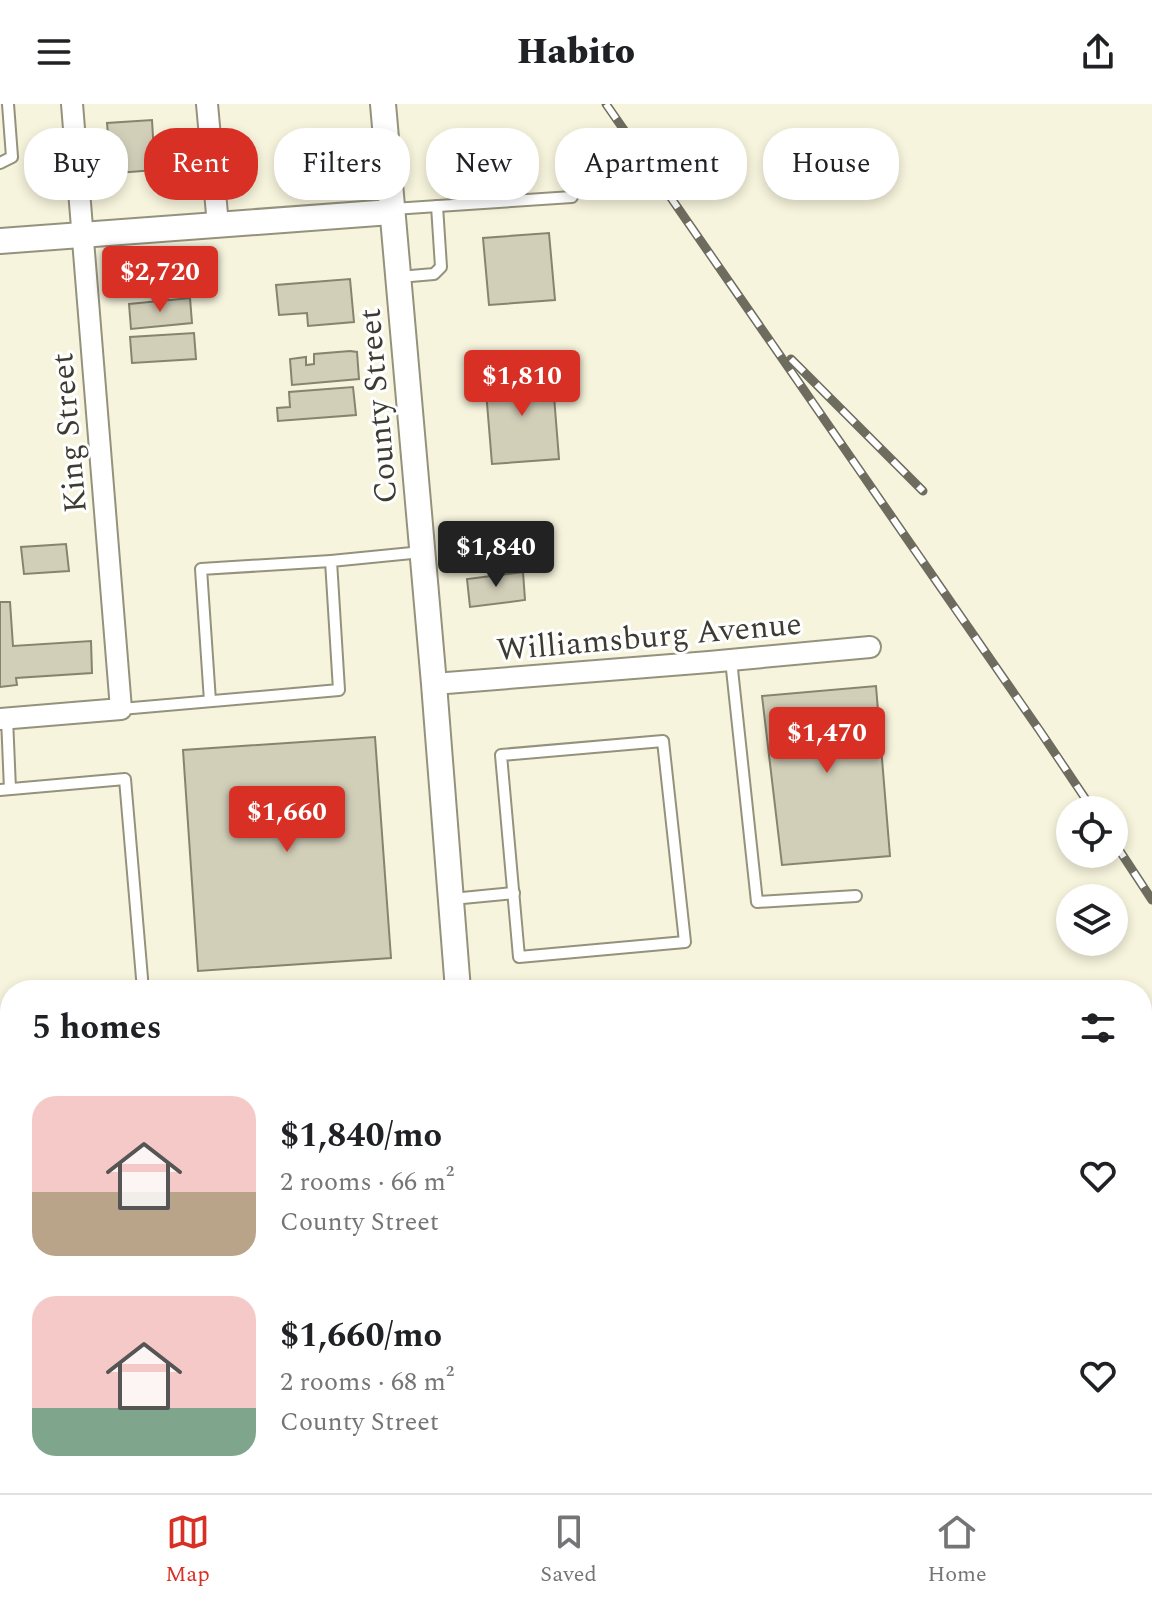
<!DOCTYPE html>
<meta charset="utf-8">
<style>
:root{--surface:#fff;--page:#f2f2f2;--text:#202124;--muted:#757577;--line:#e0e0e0;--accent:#d93025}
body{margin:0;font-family:Spectral,serif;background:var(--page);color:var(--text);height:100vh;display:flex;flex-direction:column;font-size:30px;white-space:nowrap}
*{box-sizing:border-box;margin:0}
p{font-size:26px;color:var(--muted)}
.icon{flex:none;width:44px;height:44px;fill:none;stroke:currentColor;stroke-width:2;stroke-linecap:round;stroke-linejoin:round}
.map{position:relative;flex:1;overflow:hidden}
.sheet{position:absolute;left:0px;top:876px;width:1152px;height:514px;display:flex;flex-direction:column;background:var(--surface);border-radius:32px 32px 0 0;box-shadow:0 4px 12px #0003}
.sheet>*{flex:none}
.banner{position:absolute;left:24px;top:24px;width:1104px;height:72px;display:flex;gap:16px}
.controls{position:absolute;left:1056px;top:692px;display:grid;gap:16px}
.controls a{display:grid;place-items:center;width:72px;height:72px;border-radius:50%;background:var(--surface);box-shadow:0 4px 12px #0003;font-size:40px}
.price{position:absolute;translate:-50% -68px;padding:0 18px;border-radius:8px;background:var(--accent);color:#fff;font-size:26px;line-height:52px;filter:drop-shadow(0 2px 4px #0008)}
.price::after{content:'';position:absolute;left:50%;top:48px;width:24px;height:18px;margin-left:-12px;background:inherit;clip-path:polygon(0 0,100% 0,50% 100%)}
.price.current{background:#222;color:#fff}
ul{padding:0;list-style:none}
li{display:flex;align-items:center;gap:24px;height:200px;padding:0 32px}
li span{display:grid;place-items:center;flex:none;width:224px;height:160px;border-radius:24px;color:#555}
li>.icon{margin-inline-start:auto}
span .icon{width:96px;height:96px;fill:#fffc;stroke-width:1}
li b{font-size:34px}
h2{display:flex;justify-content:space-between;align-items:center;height:96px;padding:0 32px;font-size:34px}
.pill{padding:0 28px;border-radius:32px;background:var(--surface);box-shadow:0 4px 12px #0003;font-size:28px;line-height:72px}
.pill.current{background:var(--accent);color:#fff}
header{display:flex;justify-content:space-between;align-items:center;height:104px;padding:0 32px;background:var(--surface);font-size:36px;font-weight:800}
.tab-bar{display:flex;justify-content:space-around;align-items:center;height:112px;border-top:2px solid var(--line);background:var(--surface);font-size:22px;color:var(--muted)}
.tab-bar a{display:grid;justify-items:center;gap:4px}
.tab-bar .current{color:var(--accent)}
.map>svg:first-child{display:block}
.building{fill:#d2cfb9;stroke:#86846f;stroke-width:2}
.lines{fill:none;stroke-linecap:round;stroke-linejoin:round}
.service-casing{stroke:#94927d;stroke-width:14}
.minor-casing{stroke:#94927d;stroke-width:24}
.tertiary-casing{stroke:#94927d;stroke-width:28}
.service{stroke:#fff;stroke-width:10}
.minor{stroke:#fff;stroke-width:20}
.tertiary{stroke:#fff;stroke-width:24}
.rail-casing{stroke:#6e6c5f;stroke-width:9}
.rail{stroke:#fff;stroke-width:6;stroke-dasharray:18;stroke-linecap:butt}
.labels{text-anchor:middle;stroke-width:6;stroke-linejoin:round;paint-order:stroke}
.street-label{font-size:32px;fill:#3d3c33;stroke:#fff}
</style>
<header><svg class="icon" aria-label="menu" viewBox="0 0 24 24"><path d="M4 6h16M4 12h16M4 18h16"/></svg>Habito<svg class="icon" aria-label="share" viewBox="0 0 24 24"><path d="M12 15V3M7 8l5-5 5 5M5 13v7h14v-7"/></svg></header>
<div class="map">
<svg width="1152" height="1389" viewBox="0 0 1152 1389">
<rect width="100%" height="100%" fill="#f7f4dd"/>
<!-- building -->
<g class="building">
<path d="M152,16l3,50 -38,3 -1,-27h-7l-2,-23z"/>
<path d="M340,45l2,27 -52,4 -1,-12h-5l-2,-16z"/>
<path d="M549,129l6,67 -66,5 -6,-67z"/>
<path d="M188,161l1,27 -59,3 -1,-26z"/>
<path d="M350,175l4,43 -46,4 -1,-13 -28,2 -3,-30z"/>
<path d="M190,194l2,25 -61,6 -2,-25z"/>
<path d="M194,229l2,26 -64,4 -2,-26z"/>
<path d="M350,247l7,1 2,27 -67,6 -2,-26 16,-2v8l8,-1v-10z"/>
<path d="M552,267l7,88 -67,5 -7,-85z"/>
<path d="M353,283l3,28 -78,6 -1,-13 13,-1 -1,-15z"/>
<path d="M66,440l3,27 -45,3 -3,-27z"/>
<path d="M523,468l2,28 -55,7 -3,-28z"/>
<path d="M0,498h10l3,44 78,-5 1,32 -76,5 1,7 -17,2z"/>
<path d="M876,582l14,170 -108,9 -20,-169z"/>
<path d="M375,633l16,221 -193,13 -15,-221z"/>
<path d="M726,880v6h-66z"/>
<path d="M0,1268h10v32l-10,1z"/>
<path d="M364,1380h93v9h-92z"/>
<path d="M555,1380h45l1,9h-45z"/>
<path d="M600,1380h43v3l-31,6h-11z"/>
</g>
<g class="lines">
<!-- service casing -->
<g class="service-casing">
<g id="service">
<path d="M0,59l12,-6 -4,-53"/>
<path d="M393,105l179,-12"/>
<path d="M399,173l35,-3 7,-7 -4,-61"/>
<path d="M731,556l26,242 99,-6"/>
<path d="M210,597l-9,-132 130,-8"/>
<path d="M121,605l218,-19 -8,-129 91,-9"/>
<path d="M7,614l3,71"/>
<path d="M663,637l22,201 -166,15 -18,-202z"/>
<path d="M0,686l125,-11 18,211"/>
<path d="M452,795l62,-6"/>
<path d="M0,1030l10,-1"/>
<path d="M0,1256l10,-1"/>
<path d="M247,1380l1,9"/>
<path d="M661,1380l1,9"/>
<path d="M263,1389l52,-4"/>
</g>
</g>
<!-- minor casing -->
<g class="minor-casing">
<g id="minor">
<path d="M207,0l11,121"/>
<path d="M434,580l275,-22 161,-15"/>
<path d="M0,615l121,-10 -49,-605"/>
<path d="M178,1380v9"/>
</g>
</g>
<!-- tertiary casing -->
<g class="tertiary-casing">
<g id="tertiary">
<path d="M383,0l51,580 24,306"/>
<path d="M0,137l391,-29"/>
<path d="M502,1380l1,9"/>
</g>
</g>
<!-- service -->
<use href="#service" class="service"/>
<!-- minor -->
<use href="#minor" class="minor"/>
<!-- tertiary -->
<use href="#tertiary" class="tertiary"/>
<!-- rail casing -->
<g class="rail-casing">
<g id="rail">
<path d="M606,0l434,627 53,79"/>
<path d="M791,255l132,132"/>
<path d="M1114,738l38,58"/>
</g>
</g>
<!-- rail -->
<use href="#rail" class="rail"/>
</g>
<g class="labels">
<!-- street labels -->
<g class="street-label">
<text transform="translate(377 302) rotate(-95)" y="11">County Street</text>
<text transform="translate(68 329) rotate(-95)" y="11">King Street</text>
<text transform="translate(649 532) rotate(-5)" y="11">Williamsburg Avenue</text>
</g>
</g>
</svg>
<div class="controls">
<a><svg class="icon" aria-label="locate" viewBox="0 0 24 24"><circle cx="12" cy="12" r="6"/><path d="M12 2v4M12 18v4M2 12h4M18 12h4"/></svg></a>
<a><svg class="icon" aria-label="layers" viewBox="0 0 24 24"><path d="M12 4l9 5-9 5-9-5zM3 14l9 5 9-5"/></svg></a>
</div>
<b class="price" style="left:160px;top:210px">$2,720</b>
<b class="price" style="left:522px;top:314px">$1,810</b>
<b class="price current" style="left:496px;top:485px">$1,840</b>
<b class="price" style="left:827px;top:671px">$1,470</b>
<b class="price" style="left:287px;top:750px">$1,660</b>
<div class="banner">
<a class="pill">Buy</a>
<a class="pill current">Rent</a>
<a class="pill">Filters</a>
<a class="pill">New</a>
<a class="pill">Apartment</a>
<a class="pill">House</a>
</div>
<section class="sheet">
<h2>5 homes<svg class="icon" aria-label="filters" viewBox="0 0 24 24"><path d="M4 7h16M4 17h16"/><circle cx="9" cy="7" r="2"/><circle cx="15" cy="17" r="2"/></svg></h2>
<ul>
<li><span style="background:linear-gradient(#f6c9c9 60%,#b9a48a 0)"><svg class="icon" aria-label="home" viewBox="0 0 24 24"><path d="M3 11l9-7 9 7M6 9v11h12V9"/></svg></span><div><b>$1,840/mo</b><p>2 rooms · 66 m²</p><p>County Street</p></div><svg class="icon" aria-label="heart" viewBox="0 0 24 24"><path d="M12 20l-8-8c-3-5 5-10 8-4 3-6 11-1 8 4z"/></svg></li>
<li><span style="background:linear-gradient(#f6c9c9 70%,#7fa58c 0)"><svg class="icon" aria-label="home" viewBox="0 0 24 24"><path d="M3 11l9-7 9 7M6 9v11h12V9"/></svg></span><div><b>$1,660/mo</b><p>2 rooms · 68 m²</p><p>County Street</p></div><svg class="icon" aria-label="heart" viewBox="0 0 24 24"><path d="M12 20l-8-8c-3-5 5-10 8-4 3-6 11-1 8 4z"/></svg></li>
</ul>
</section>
</div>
<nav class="tab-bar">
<a class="current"><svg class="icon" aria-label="map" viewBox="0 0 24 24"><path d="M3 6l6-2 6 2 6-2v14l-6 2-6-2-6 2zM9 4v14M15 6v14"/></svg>Map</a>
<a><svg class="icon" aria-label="saved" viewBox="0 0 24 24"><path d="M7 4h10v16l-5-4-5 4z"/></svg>Saved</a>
<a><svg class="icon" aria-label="home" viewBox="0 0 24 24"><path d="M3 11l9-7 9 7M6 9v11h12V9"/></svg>Home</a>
</nav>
